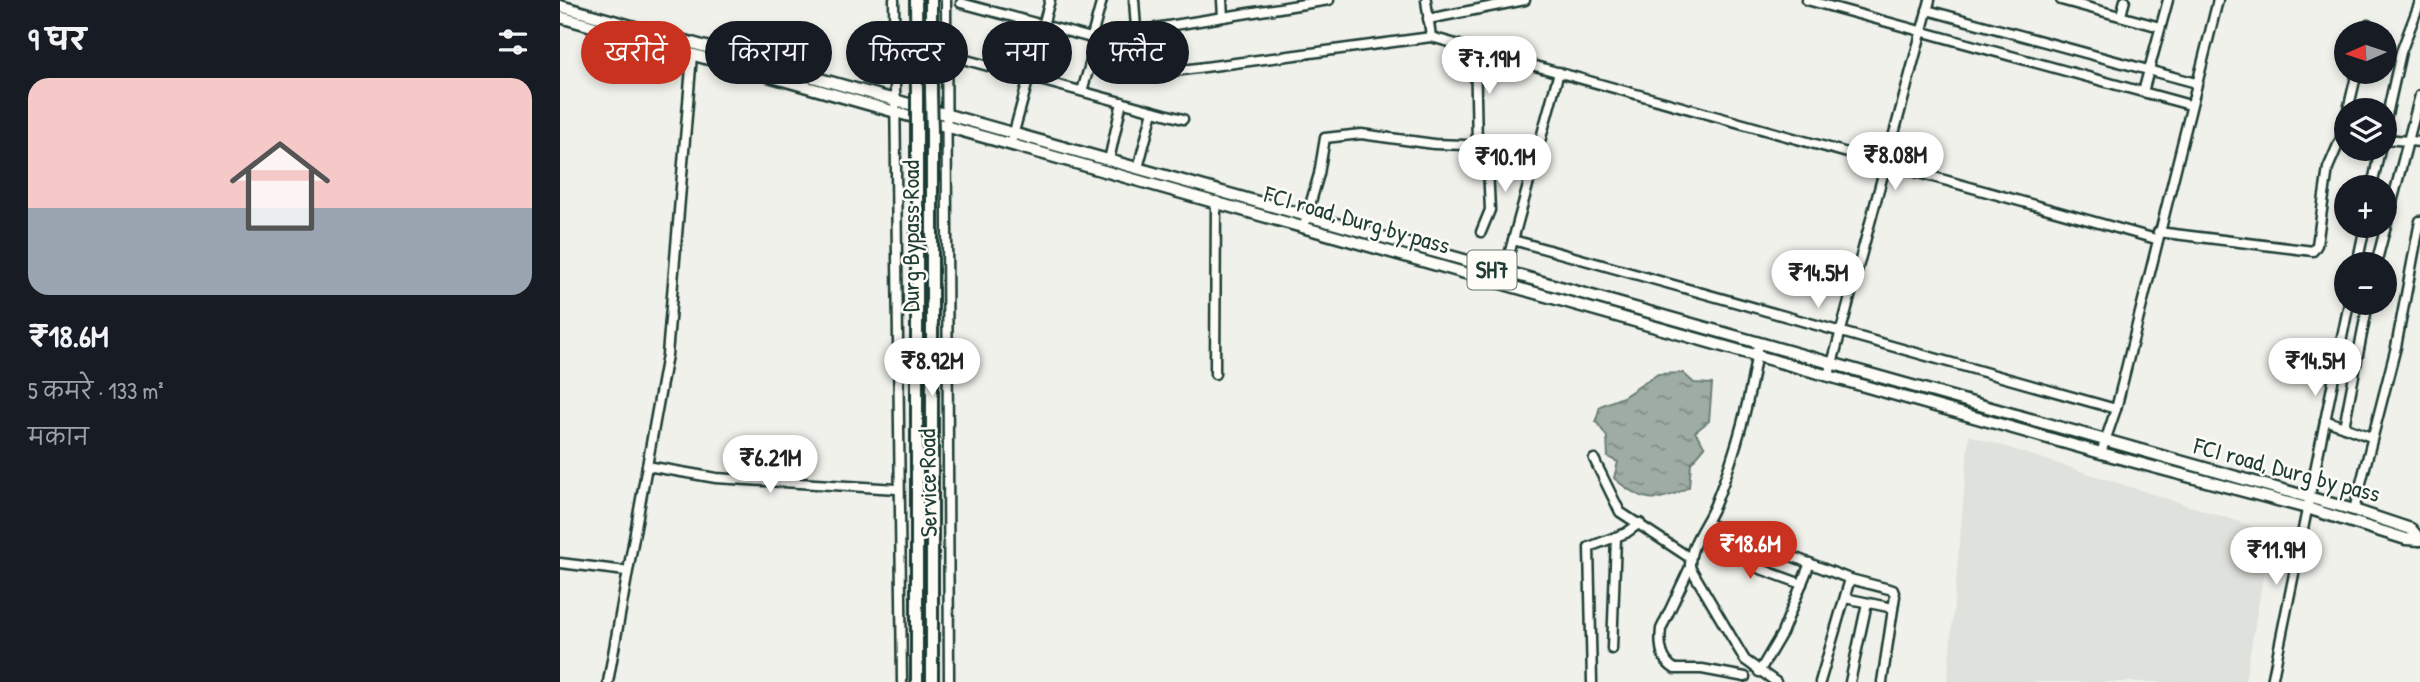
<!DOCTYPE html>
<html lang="hi">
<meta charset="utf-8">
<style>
:root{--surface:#171b24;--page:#242831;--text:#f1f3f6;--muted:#9ea1a6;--accent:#c8321e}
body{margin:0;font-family:"Patrick Hand","Playpen Sans Deva",sans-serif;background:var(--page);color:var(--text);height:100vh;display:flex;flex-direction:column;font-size:26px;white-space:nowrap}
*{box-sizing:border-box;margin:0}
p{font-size:23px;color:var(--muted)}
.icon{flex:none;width:38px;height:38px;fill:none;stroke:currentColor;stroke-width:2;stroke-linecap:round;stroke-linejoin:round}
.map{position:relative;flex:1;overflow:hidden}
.details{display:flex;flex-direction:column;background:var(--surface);width:560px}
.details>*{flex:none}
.hud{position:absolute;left:21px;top:21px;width:665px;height:63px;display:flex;gap:14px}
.needle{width:46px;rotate:267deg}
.tools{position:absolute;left:1774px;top:21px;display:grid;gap:14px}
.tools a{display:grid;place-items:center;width:63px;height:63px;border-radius:50%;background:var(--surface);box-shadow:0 4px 10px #0003;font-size:35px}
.price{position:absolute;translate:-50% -60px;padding:0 16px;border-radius:24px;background:#fff;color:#222;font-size:23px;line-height:46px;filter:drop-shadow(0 2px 4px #0008)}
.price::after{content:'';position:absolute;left:50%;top:42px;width:21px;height:16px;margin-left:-10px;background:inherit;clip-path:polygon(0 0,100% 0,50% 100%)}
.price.current{background:var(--accent);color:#fff}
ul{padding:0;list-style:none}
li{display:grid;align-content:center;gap:14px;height:371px;padding:0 28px}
li span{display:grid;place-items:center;height:217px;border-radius:21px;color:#555}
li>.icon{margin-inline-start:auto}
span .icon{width:126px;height:126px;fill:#fffc;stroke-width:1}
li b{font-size:30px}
h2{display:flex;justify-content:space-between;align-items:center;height:84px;padding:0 28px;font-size:30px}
.tag{padding:0 24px;border-radius:32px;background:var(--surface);box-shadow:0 4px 10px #0003;font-size:24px;line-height:63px}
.tag.current{background:var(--accent);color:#fff}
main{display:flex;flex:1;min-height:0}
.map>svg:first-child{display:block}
.built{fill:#dfe2dc}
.water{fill:url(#water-ripples);stroke:#6c8077;stroke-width:2}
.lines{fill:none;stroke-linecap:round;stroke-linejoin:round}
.minor-casing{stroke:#1f3d34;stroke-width:13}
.major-casing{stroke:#1f3d34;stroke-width:15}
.highway-casing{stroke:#1f3d34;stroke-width:16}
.minor{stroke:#fdfcf7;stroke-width:8}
.major{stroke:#fdfcf7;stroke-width:10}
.highway{stroke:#fdfcf7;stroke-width:10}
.highway-bridge-casing{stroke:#1f3d34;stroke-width:16;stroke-linecap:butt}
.highway-bridge{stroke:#fdfcf7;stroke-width:10}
.labels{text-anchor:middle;stroke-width:5;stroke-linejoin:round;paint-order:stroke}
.shield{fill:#fdfcf7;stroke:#62766e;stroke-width:2}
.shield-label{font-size:23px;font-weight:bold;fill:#1f3d34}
.street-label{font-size:24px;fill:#1f3d34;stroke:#fdfcf7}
</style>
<main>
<section class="details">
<h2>9 घर<svg class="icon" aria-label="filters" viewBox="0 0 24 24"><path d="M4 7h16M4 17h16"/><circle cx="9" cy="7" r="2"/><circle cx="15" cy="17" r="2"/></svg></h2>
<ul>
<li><span style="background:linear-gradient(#f6c9c9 60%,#9aa5b1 0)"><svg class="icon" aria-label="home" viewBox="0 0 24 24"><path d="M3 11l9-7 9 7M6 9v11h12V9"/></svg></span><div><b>₹18.6M</b><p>5 कमरे · 133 m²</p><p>मकान</p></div></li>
</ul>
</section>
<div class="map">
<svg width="1860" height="682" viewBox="0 0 1860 682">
<defs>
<pattern id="water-ripples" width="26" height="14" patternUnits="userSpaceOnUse" patternTransform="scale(1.75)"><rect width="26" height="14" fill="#9faca4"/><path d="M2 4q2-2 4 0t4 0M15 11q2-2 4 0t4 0" fill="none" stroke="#818d86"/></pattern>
</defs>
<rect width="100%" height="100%" fill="#f0f1eb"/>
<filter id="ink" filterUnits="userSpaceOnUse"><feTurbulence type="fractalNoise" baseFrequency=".0143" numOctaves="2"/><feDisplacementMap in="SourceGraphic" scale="14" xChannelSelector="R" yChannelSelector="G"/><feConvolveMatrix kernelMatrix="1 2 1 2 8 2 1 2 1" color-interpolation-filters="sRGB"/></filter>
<g filter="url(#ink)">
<!-- built -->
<path class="built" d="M1409,435l302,97 -26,150h-298z"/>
<!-- water -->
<path class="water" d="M1123,373l11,10 18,1 -3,37 -14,11 10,15 -14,16 -2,24c-32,18 -48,15 -75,-9l4,-16 -10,-5 -1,-20 -11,-16 4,-15 23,-9 35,-23z"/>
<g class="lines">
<!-- minor casing -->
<g class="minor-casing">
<g id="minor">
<path d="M334,0l8,682"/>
<path d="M386,0l3,682"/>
<path d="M574,0l5,71 6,4 286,-38 725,202"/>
<path d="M662,0l1,17"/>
<path d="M866,0l5,37"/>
<path d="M1247,0l383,105"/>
<path d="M1501,0l99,27"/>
<path d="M401,3l175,47"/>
<path d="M1367,10l269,73"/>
<path d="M1561,15l4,-15"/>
<path d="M868,19l97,-19"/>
<path d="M577,31l192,-31"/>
<path d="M1806,33l2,-8"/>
<path d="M531,40l11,-40"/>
<path d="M915,49l2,96"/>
<path d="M388,55l235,64"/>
<path d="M522,91l15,-50"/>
<path d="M1583,92l25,-92"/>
<path d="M1788,110l9,-38"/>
<path d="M1825,124l16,-72 19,-50"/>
<path d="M1825,139l35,3"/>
<path d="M451,143l39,-143"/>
<path d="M549,160l13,-58"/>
<path d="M578,168l15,-57"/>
<path d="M1812,187l8,-38"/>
<path d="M744,226l15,-52 6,-36 36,-4 73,10 61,2 40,9"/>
<path d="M921,232l9,-22 -3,-65"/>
<path d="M1598,232l155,19 4,-6 11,-77 13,-30 6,-23"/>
<path d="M953,240l603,169"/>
<path d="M1797,264l8,-38"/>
<path d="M1816,264l44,-169"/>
<path d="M944,273l55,-201"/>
<path d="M1198,343c-7,54 -22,109 -42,159 -8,22 -27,41 -26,65l55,93 31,22"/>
<path d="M655,374l1,-173"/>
<path d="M1269,375l101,-375"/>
<path d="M1765,420l46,17"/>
<path d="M1784,427l24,-124"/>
<path d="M1541,453l15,-44 102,-409"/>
<path d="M1034,459l26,53 70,46"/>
<path d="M87,466l69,12 181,11"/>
<path d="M1794,510l42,-163 24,-126"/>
<path d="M1146,523l144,56 43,11 2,6 -13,86"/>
<path d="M1205,545l-10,22 47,17"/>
<path d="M0,563l66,8"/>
<path d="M1130,567l-29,62c-2,16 0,32 14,40h27l43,8"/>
<path d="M1285,598l48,10"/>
<path d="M1052,649l4,-112"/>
<path d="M1199,672l23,-39 28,-70"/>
<path d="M48,682l59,-327 25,-300"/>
<path d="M1032,682l-3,-135 37,-14 14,-10"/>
<path d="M1260,682l30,-103"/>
<path d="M1290,682l17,-79"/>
<path d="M1712,682l77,-379"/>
</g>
</g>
<!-- major casing -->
<g class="major-casing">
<g id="major">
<path d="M0,6l1794,504 57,19 9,11"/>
<path d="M0,17l1541,436 206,55 99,31 14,1"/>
</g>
</g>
<!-- highway casing -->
<g class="highway-casing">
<g id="highway">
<path d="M356,0l1,96"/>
<path d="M371,0v93"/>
<path d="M372,132v550"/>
<path d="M357,682v-553"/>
</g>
</g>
<!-- minor -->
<use href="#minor" class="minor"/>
<!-- major -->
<use href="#major" class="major"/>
<!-- highway -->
<use href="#highway" class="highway"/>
<!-- highway-bridge casing -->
<g class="highway-bridge-casing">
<g id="highway-bridge">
<path d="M371,93l1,39"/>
<path d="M357,96v33"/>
</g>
</g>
<!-- highway-bridge -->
<use href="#highway-bridge" class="highway-bridge"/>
</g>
</g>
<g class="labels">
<!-- shield labels -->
<rect class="shield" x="907.5" y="250.5" width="49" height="39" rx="5"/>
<g class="shield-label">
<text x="932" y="278">SH7</text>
</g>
<!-- street labels -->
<g class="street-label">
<text transform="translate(797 220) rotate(16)" y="8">FCI road, Durg by pass</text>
<text transform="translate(351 236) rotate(-90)" y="8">Durg Bypass Road</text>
<text transform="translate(1727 470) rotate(15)" y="8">FCI road, Durg by pass</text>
<text transform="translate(368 483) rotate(-91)" y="8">Service Road</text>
</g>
</g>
</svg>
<div class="tools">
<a><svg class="needle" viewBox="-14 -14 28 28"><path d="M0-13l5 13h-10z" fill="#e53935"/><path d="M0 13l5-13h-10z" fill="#9ea1a6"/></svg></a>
<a><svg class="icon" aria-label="layers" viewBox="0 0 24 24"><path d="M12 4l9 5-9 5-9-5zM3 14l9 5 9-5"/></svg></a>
<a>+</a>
<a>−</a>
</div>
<b class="price" style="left:929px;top:96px">₹7.19M</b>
<b class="price" style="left:1335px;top:192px">₹8.08M</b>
<b class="price" style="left:945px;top:194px">₹10.1M</b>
<b class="price" style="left:1258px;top:310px">₹14.5M</b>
<b class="price" style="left:372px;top:398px">₹8.92M</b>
<b class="price" style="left:1755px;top:398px">₹14.5M</b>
<b class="price" style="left:210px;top:495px">₹6.21M</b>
<b class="price current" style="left:1190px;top:581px">₹18.6M</b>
<b class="price" style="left:1716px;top:587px">₹11.9M</b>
<div class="hud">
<a class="tag current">खरीदें</a>
<a class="tag">किराया</a>
<a class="tag">फ़िल्टर</a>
<a class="tag">नया</a>
<a class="tag">फ़्लैट</a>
</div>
</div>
</main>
